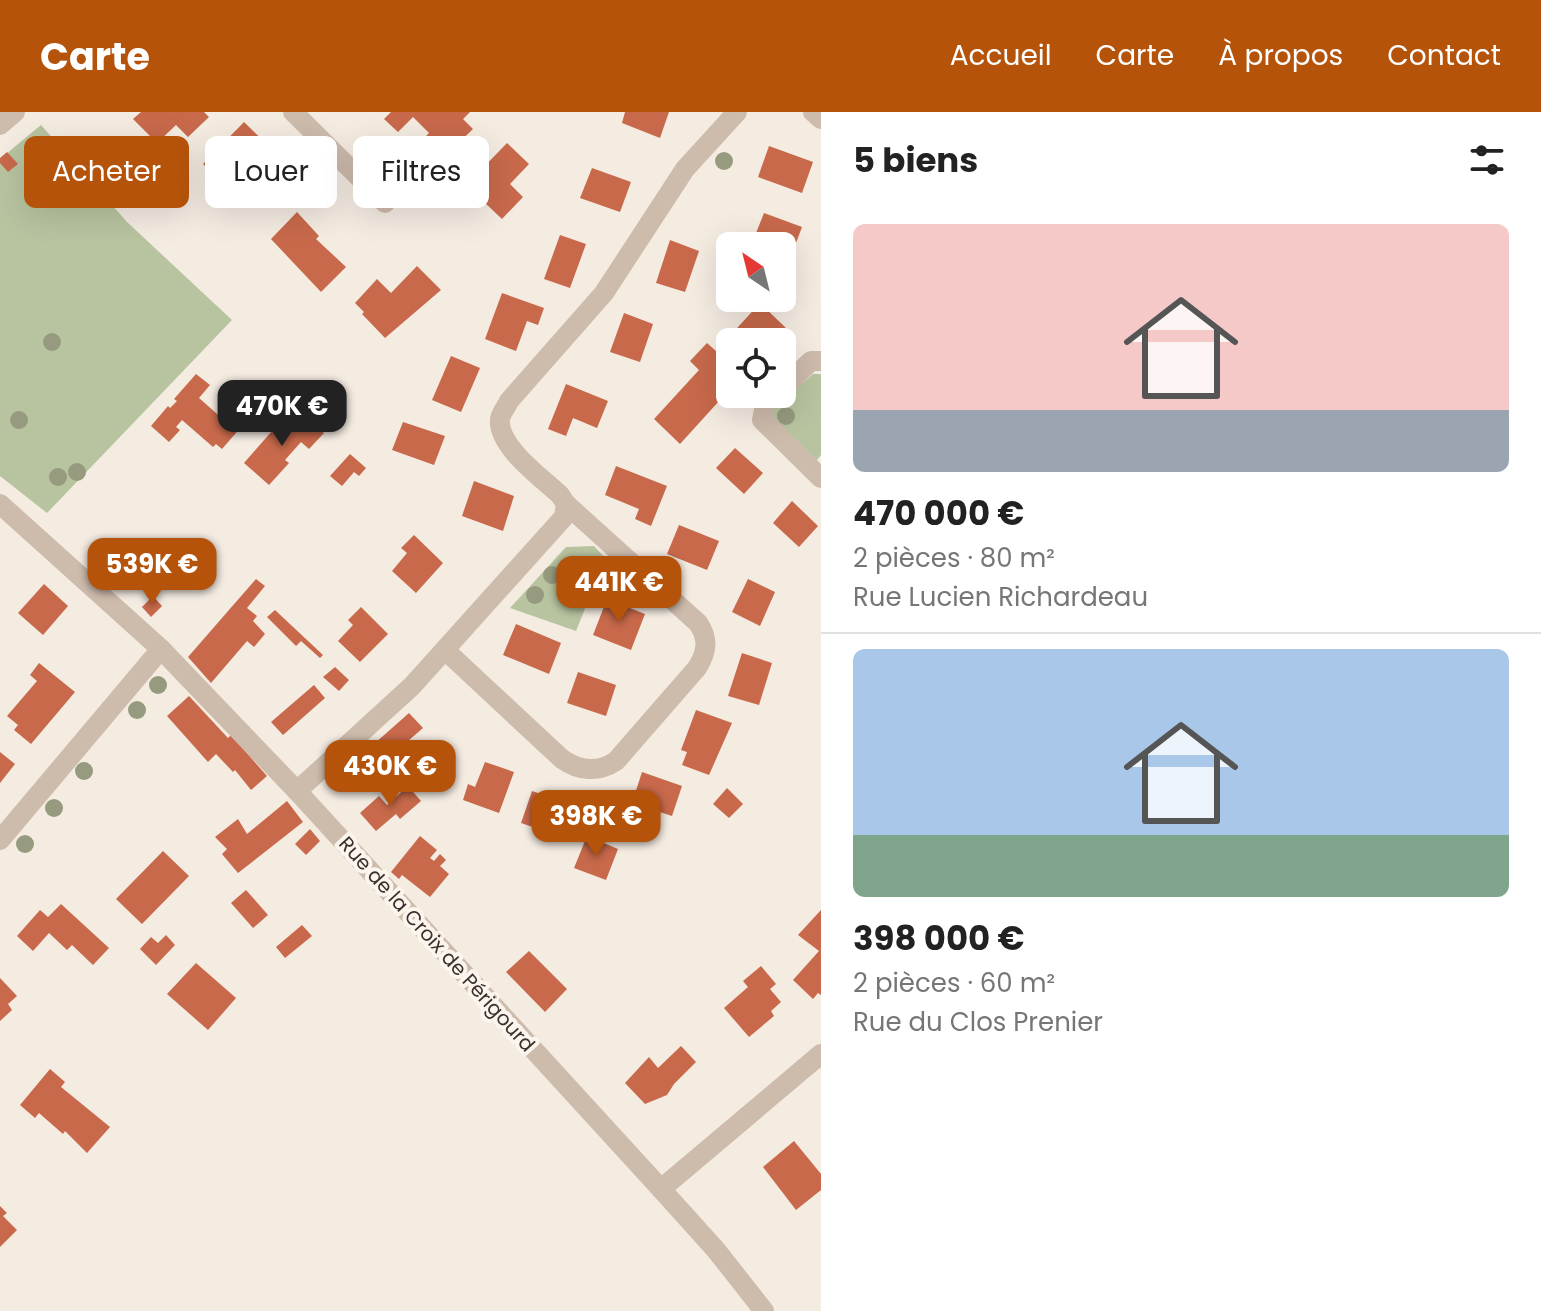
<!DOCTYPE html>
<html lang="fr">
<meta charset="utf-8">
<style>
:root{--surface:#fff;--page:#f2f2f2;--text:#222;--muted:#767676;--line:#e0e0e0;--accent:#b45309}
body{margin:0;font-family:Poppins,sans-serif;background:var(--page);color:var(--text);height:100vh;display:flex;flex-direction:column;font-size:30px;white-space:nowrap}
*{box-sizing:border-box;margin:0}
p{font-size:26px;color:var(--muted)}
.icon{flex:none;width:44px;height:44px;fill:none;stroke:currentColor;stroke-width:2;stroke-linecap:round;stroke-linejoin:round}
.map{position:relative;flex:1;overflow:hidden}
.panel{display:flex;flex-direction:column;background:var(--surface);width:720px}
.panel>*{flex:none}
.guide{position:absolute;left:24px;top:24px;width:676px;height:72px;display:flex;gap:16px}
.needle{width:52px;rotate:325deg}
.fabs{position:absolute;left:716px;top:120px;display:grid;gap:16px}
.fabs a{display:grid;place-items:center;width:80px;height:80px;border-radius:12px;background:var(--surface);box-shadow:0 8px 32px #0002;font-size:40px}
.price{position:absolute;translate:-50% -68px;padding:0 18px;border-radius:16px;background:var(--accent);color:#fff;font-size:26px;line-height:52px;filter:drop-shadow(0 2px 4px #0008)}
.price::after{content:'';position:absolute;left:50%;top:48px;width:24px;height:18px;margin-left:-12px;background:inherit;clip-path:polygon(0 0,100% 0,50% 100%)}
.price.selected{background:#222;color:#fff}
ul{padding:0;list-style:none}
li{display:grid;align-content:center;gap:16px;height:424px;padding:0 32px}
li+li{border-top:2px solid var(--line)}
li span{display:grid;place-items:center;height:248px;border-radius:12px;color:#555}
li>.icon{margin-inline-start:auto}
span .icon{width:144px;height:144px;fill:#fffc;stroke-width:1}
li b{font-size:34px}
h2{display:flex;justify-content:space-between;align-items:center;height:96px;padding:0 32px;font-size:34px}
.tag{padding:0 28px;border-radius:12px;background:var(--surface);box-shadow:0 8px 32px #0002;font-size:28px;line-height:72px}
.tag.selected{background:var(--accent);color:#fff}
header{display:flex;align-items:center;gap:48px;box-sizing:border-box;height:112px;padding:0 40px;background:var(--accent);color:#fff}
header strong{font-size:38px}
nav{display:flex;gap:44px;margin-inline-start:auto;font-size:28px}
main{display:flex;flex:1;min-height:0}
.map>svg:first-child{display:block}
.green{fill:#b8c4a0}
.building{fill:#c8694b}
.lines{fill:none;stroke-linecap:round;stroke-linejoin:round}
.minor{stroke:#cdbbac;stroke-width:20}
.tertiary{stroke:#cdbbac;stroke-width:20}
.tree{fill:#969b7f}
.labels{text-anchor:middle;stroke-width:8;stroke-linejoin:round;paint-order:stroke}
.street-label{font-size:20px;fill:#3b302b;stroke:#fbf5ee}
</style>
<header>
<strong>Carte</strong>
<nav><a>Accueil</a><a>Carte</a><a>À propos</a><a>Contact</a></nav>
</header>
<main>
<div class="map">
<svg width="821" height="1199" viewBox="0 0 821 1199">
<rect width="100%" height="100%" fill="#f4ebe1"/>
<!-- green -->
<g class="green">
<path d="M41,13l86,97 105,98 -185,193 -47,-37v-317z"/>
<path d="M813,262h8v81l-4,5 -5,-1 -38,-39 -2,-10z"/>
<path d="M594,434l11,12 -29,73 -66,-23 56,-61z"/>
</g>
<!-- building -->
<g class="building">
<path d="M141,0h63l5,5 -21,20 -12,-12 -19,18 -24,-24z"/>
<path d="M391,0h79l-7,7 10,10 -27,26 -20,-19 3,-3 -16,-16 -15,15 -14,-13z"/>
<path d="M625,0h44l-9,26 -38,-15z"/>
<path d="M244,10l46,45 -23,24 -23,-22 -18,18 -23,-23z"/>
<path d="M507,31l22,21 -19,20 13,13 -21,22 -18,-17 4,-4 -5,-5 -9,9 -19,-19 18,-18 6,7z"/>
<path d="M769,34l44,16 -11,31 -44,-16z"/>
<path d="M7,40l11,12 -10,8 -8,-9v-5z"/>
<path d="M592,56l39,14 -11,30 -40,-14z"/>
<path d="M297,100l22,24 -3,3 30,28 -25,25 -50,-53z"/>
<path d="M764,101l38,14 -18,48 -2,-29 -30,-3z"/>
<path d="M560,123l26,9 -16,44 -26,-9z"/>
<path d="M670,128l29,11 -14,41 -29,-9z"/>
<path d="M417,154l24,24 -56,48 -23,-24 2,-2 -9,-9 22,-24 14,14z"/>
<path d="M502,181l42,15 -6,17 -11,-4 -11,30 -31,-12z"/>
<path d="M760,191l26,25 -13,14h-43v47l-50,55 -26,-25 45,-49 -9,-9 17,-18 9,8z"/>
<path d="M624,201l29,11 -13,38 -30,-10z"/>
<path d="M451,244l29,12 -19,44 -29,-12z"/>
<path d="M196,262l14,11 -11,13 26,23 25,-29 12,11 -40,46 -6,-5 -3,3 -31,-27 -6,7 4,3 -11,12 -18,-16 17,-20 2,2 7,-7 -3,-2z"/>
<path d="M566,272l42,17 -11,27 -24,-10 -7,18 -18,-7z"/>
<path d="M303,302l21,19 -15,16 -8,-7 -16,18 4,3 -20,22 -25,-22 36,-41 9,8z"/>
<path d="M403,310l42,14 -11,29 -42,-15z"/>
<path d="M735,336l28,25 -19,21 -28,-26z"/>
<path d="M350,342l16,14 -7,8 -5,-4 -12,14 -12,-10z"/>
<path d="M616,354l51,20 -16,40 -16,-7 4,-10 -34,-14z"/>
<path d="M474,369l40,15 -11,35 -41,-15z"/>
<path d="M792,389l26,25 -19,21 -26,-24z"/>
<path d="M679,413l40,16 -12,29 -40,-16z"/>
<path d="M414,423l29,28 -27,30 -24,-22 15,-18 -6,-5z"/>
<path d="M256,467l9,7 -18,22 10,8 -4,5 12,13 -11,13 -7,-6 -36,42 -23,-26z"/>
<path d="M748,467l27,13 -15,34 -28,-14z"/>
<path d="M44,472l24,22 -25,29 -25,-22z"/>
<path d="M153,484l9,10 -11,11 -9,-10z"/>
<path d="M607,487l38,15 -14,36 -38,-15z"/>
<path d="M361,495l27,27 -28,28 -22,-21 15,-16 -5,-5z"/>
<path d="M275,498l48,45 -3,3 -19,-17 -5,5 -29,-29z"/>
<path d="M516,512l45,19 -12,31 -46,-19z"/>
<path d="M742,541l30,10 -13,42 -31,-9z"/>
<path d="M39,551l36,29 -44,52 -17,-14 4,-5 -11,-9 30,-35 -7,-6z"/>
<path d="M335,555l14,13 -10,11 -16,-14z"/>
<path d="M578,560l38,13 -10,31 -39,-13z"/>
<path d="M314,573l11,13 -42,37 -12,-13z"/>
<path d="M189,584l39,42 3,-3 36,41 -16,14 -16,-20 -2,2 -17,-18 -8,8 -41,-46z"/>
<path d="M696,598l36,13 -23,52 -27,-10 5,-13 -6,-2z"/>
<path d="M409,601l14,15 -22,19 9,11 -32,27 -21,-26z"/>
<path d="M0,640l15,12 -15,19z"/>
<path d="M485,650l29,10 -15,41 -36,-13 5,-16 7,3z"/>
<path d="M642,660l40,14 -10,30 -40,-13z"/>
<path d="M408,674l13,15 -21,18 -4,-5 -20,17 -16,-18 19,-17 8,9z"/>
<path d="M727,676l16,16 -14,14 -16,-14z"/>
<path d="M532,679l33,11 -12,32 -32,-11z"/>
<path d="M287,689l16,21 -65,51 -16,-19 5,-5 -12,-12 23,-18 9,15z"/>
<path d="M310,717l10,12 -14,14 -11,-11z"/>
<path d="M420,724l17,14 -7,8 4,3 6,-7 6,6 -6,6 9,8 -19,23 -28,-22 -3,4 -8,-7z"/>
<path d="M587,724l31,13 -12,31 -32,-12z"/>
<path d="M163,739l26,25 -47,48 -26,-25z"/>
<path d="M246,778l22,25 -15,13 -22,-25z"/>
<path d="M61,792l48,44 -16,17 -21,-20 -5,5 -18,-17 -16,18 -16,-15 23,-26 8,7z"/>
<path d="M821,798v85l-3,-2 -5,6 -20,-19 26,-29 -21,-16z"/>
<path d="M302,813l10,11 -27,22 -9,-11z"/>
<path d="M166,823l9,10 -19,20 -16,-16 11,-12 7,6z"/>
<path d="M529,839l38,38 -22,23 -39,-40z"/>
<path d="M196,851l40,35 -28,32 -41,-36z"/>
<path d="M761,854l15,18 -6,5 11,13 -10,9 3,5 -25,21 -25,-29 24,-21 -5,-6z"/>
<path d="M0,866l17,18 -9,8 4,6 -12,11z"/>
<path d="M681,934l15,16 -22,22 -7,11 -22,9 -20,-21 24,-26 9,11z"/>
<path d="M50,957l15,13 -4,5 49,40 -23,26 -22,-22 -2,3 -24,-21 -4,5 -15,-13z"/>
<path d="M794,1029l27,33v16l-25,20 -33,-43z"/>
<path d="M0,1094l7,7 -4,3 14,14 -17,17z"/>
</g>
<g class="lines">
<!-- minor -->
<g class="minor">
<path d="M293,0l92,91"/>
<path d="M813,0l8,7"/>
<path d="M0,13l15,-13"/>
<path d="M782,277l29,-28h10"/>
<path d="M777,282l-12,11 -3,15 59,58"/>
<path d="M446,539l116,108c17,12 36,14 54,2l81,-93c10,-16 12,-29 1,-45l-132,-119"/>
<path d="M297,679l115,-105 152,-169 2,-13 -6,-9c-18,-17 -63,-49 -60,-76 1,-6 7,-13 9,-18l95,-108 81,-124 52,-57"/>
<path d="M0,728l161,-191"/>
<path d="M661,1077l160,-135"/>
</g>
<!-- tertiary -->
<path class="tertiary" d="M0,392l161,145 136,142 364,398 55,61 48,61"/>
</g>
<!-- trees -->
<g class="tree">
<circle cx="724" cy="49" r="9"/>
<circle cx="52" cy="230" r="9"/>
<circle cx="786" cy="304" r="9"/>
<circle cx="19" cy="308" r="9"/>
<circle cx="77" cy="360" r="9"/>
<circle cx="58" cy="365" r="9"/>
<circle cx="552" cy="463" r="9"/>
<circle cx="535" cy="483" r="9"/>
<circle cx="158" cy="573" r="9"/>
<circle cx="137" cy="598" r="9"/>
<circle cx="84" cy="659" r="9"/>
<circle cx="54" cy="696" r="9"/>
<circle cx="25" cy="732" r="9"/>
</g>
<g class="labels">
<!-- street labels -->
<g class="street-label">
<text transform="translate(437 832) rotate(48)" y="7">Rue de la Croix de Périgourd</text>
</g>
</g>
</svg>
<div class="fabs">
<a><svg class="needle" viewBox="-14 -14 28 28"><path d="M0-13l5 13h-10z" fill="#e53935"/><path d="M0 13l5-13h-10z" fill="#767676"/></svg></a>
<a><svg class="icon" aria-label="locate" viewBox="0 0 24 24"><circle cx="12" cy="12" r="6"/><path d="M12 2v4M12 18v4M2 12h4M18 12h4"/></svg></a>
</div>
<b class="price selected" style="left:282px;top:336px">470K €</b>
<b class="price" style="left:152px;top:494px">539K €</b>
<b class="price" style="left:619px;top:512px">441K €</b>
<b class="price" style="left:390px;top:696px">430K €</b>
<b class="price" style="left:596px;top:746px">398K €</b>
<div class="guide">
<a class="tag selected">Acheter</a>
<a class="tag">Louer</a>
<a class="tag">Filtres</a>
</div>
</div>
<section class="panel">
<h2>5 biens<svg class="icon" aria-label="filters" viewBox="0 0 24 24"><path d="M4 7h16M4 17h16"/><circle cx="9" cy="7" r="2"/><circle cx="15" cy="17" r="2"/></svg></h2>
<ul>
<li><span style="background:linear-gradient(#f6c9c9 75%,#9aa5b1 0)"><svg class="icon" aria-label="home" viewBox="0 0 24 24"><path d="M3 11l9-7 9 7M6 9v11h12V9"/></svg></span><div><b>470 000 €</b><p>2 pièces · 80 m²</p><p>Rue Lucien Richardeau</p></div></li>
<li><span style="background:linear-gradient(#a9c7e8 75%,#7fa58c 0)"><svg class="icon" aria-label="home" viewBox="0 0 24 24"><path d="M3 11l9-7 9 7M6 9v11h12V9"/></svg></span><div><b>398 000 €</b><p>2 pièces · 60 m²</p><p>Rue du Clos Prenier</p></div></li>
</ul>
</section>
</main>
